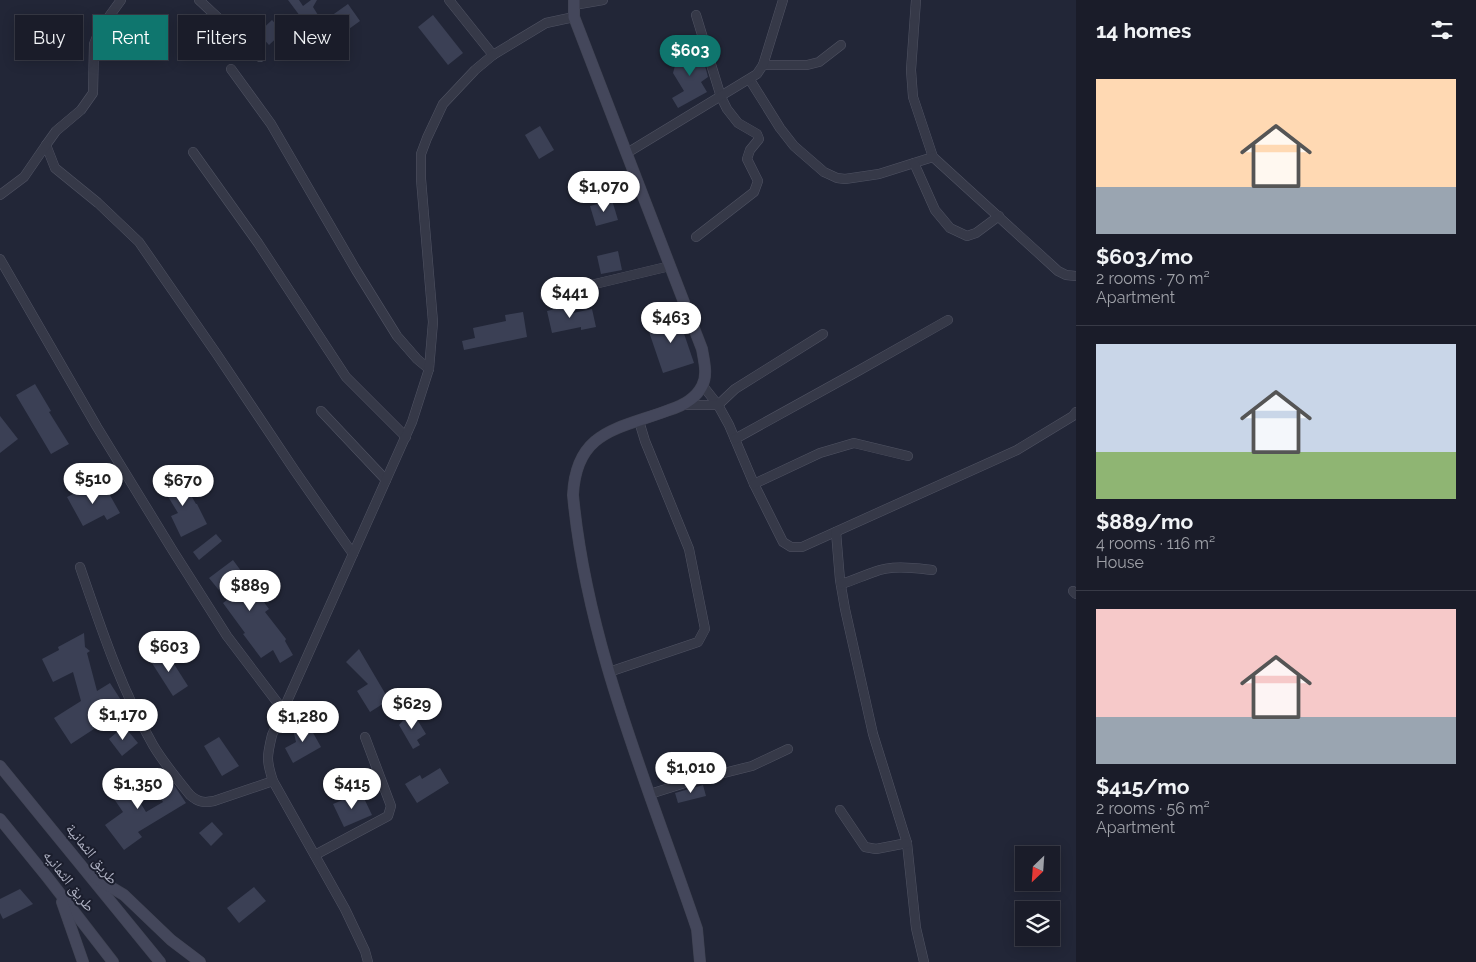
<!DOCTYPE html>
<meta charset="utf-8">
<style>
:root{--surface:#1a1c29;--page:#232531;--text:#f1f3f6;--muted:#9fa1a8;--line:#383a46;--accent:#0f766e}
body{margin:0;font-family:Raleway,"Noto Naskh Arabic",sans-serif;background:var(--page);color:var(--text);height:100vh;display:flex;flex-direction:column;font-size:19px;white-space:nowrap}
*{box-sizing:border-box;margin:0}
p{font-size:16px;color:var(--muted)}
.icon{flex:none;width:28px;height:28px;fill:none;stroke:currentColor;stroke-width:2;stroke-linecap:round;stroke-linejoin:round}
.map{position:relative;flex:1;overflow:hidden}
.panel{display:flex;flex-direction:column;background:var(--surface);width:400px}
.panel>*{flex:none}
.guide{position:absolute;left:15px;top:15px;width:475px;height:45px;display:flex;gap:10px}
.needle{width:32px;rotate:205deg}
.buttons{position:absolute;left:1015px;top:846px;display:grid;gap:10px}
.buttons a{display:grid;place-items:center;width:45px;height:45px;border-radius:0px;background:var(--surface);box-shadow:0 2px 12px #0003,0 0 0 1px var(--line);font-size:25px}
.price{position:absolute;translate:-50% -42px;padding:0 11px;border-radius:18px;background:#fff;color:#222;font-size:16px;line-height:32px;filter:drop-shadow(0 1px 2px #0008)}
.price::after{content:'';position:absolute;left:50%;top:30px;width:15px;height:11px;margin-left:-8px;background:inherit;clip-path:polygon(0 0,100% 0,50% 100%)}
.price.selected{background:var(--accent);color:#fff}
ul{padding:0;list-style:none}
li{display:grid;align-content:center;gap:10px;height:265px;padding:0 20px}
li+li{border-top:1px solid var(--line)}
li span{display:grid;place-items:center;height:155px;border-radius:0px;color:#555}
li>.icon{margin-inline-start:auto}
span .icon{width:90px;height:90px;fill:#fffc;stroke-width:1}
li b{font-size:21px}
h2{display:flex;justify-content:space-between;align-items:center;height:60px;padding:0 20px;font-size:21px}
.pill{padding:0 18px;border-radius:0px;background:var(--surface);box-shadow:0 2px 12px #0003,0 0 0 1px var(--line);font-size:18px;line-height:45px}
.pill.selected{background:var(--accent);color:#fff}
main{display:flex;flex:1;min-height:0}
.map>svg:first-child{display:block}
.building{fill:#3b4055}
.lines{fill:none;stroke-linecap:round;stroke-linejoin:round}
.street-casing{stroke:#505363;stroke-width:10}
.secondary-casing{stroke:#3f4251;stroke-width:12}
.street{stroke:#363948;stroke-width:9}
.secondary{stroke:#44475b;stroke-width:11}
.labels{text-anchor:middle;stroke-width:4;stroke-linejoin:round;paint-order:stroke}
.street-label{font-size:15px;fill:#b0b3c4;stroke:#1b1e2d}
</style>
<main>
<div class="map">
<svg width="1076" height="962" viewBox="0 0 1076 962">
<rect width="100%" height="100%" fill="#222637"/>
<!-- building -->
<g class="building">
<path d="M288,0h11l4,6 8,-6h6l-4,7 5,8 -12,9z"/>
<path d="M348,4l12,17 -18,13 -2,-3 -6,4 -10,-14z"/>
<path d="M433,15l30,38 -15,12 -30,-38z"/>
<path d="M272,20l11,12 -14,13 -11,-12z"/>
<path d="M696,47l7,11 5,19 -7,5 6,10 -29,16 -6,-10 12,-7 -11,-18 4,-15z"/>
<path d="M540,126l14,24 -15,9 -14,-24z"/>
<path d="M612,200l6,20 -22,6 -6,-20z"/>
<path d="M618,251l4,19 -21,4 -4,-18z"/>
<path d="M572,305l1,8 19,-4 4,18 -15,3v-3l-29,6 -5,-22z"/>
<path d="M523,312l4,25 -63,13 -2,-9 13,-3 -2,-10 33,-7 -1,-6z"/>
<path d="M678,316l16,47 -31,10 -16,-47z"/>
<path d="M35,384l16,27 -2,1 20,32 -18,10 -35,-59z"/>
<path d="M0,416l18,23 -18,14z"/>
<path d="M178,473l18,31h1l10,20 -26,13 -10,-21 7,-3 -17,-28z"/>
<path d="M103,483l17,30 -13,7 -3,-5 -21,11 -16,-29 14,-7 2,4z"/>
<path d="M216,534l6,7 -23,19 -6,-8z"/>
<path d="M233,560l36,49 -4,3 21,27 -1,2 8,14 -13,8 -7,-13 -12,8 -18,-24 2,-1 -22,-30 4,-3 -18,-22z"/>
<path d="M84,633l1,14 5,4 -3,2 10,38 13,-8 16,25 -55,36 -17,-26 27,-17 -8,-29 -20,10 -11,-23 17,-9 -1,-3z"/>
<path d="M359,649l30,51 -19,12 -13,-21 11,-7 -22,-22z"/>
<path d="M165,650l23,36 -15,10 -23,-36z"/>
<path d="M412,711l14,23 -9,6 3,5 -7,4 -14,-24z"/>
<path d="M307,722l14,25 -28,16 -8,-15 11,-6 -3,-13z"/>
<path d="M124,726l14,17 -16,13 -13,-17z"/>
<path d="M219,737l20,29 -17,10 -18,-30z"/>
<path d="M440,768l9,15 -32,20 -12,-19 15,-9 2,4z"/>
<path d="M128,773l12,18 -5,3 11,18 17,-10 -5,-8 16,-9 12,18 -48,29 4,5 -18,13 -19,-25 18,-13 -17,-25z"/>
<path d="M703,785l3,11 -28,7 -3,-10z"/>
<path d="M361,792l11,23 -28,12 -11,-23z"/>
<path d="M212,822l11,12 -12,12 -12,-13z"/>
<path d="M254,887l12,14 -27,22 -12,-15z"/>
<path d="M20,889l13,15 -30,15 -3,-6v-14z"/>
</g>
<g class="lines">
<!-- street casing -->
<g class="street-casing">
<g id="street">
<path d="M121,0l-21,29 -6,15 -1,49 -12,17 -25,21 -10,14 9,23 43,35 41,39 77,111 79,118 58,83"/>
<path d="M199,0l61,57"/>
<path d="M449,0l44,55"/>
<path d="M916,0l-5,70 2,27 20,60 125,114 8,4 10,1"/>
<path d="M574,5l29,-5"/>
<path d="M696,15l25,82 6,12 11,14 19,11 2,5 -9,11 -3,9 11,22 -4,11 -58,45"/>
<path d="M763,65h44l12,-3 22,-17"/>
<path d="M231,69l40,55 85,146 41,66 20,23 12,10"/>
<path d="M750,80l30,48 14,18 30,26 13,6 8,1 34,-5 54,-17"/>
<path d="M193,152l65,91 88,134 60,60"/>
<path d="M627,153l130,-79 6,-9 20,-65"/>
<path d="M914,163l21,47 15,18 17,8 9,-3 23,-17"/>
<path d="M0,195l24,-18 22,-32"/>
<path d="M0,259l97,168 76,124 54,85 56,74"/>
<path d="M545,296l125,-30"/>
<path d="M703,386l15,19 11,20 25,59 29,58 8,5h11l215,-97 56,-34 3,-4"/>
<path d="M684,405h34l17,-16 88,-55"/>
<path d="M321,411l65,69"/>
<path d="M735,439l123,-68 90,-51"/>
<path d="M754,484l66,-31 34,-10 54,13"/>
<path d="M836,532l4,48 5,29 28,125 34,109 9,85 8,34"/>
<path d="M80,567c21,61 41,122 73,178 10,17 24,34 37,50 8,7 13,8 24,6l59,-20"/>
<path d="M841,584c11,-3 21,-8 33,-12 18,-7 39,-4 58,-2"/>
<path d="M1073,591l3,3"/>
<path d="M609,672l89,-30 7,-13 -16,-80 -44,-108 -6,-20"/>
<path d="M650,794l38,-12 64,-16 36,-17"/>
<path d="M840,810l25,37 11,2 31,-6"/>
<path d="M315,855l73,-39 3,-10 -26,-69"/>
<path d="M368,962l-3,-11 -20,-42 -72,-128c-7,-21 -6,-25 -1,-46l140,-313 17,-53 4,-47 -12,-143v-25l6,-16 16,-34 32,-34 18,-15 53,-32 28,-6"/>
</g>
</g>
<!-- secondary casing -->
<g class="secondary-casing">
<g id="secondary">
<path d="M574,0v17l128,332c2,12 6,26 0,37 -7,14 -20,20 -33,24 -50,19 -93,20 -96,85 14,151 76,292 124,434l3,33"/>
<path d="M0,766l160,196"/>
<path d="M0,819l48,59 65,84"/>
<path d="M94,877l30,18 47,45 29,22"/>
<path d="M62,902l21,60"/>
</g>
</g>
<!-- street -->
<use href="#street" class="street"/>
<!-- secondary -->
<use href="#secondary" class="secondary"/>
</g>
<g class="labels">
<!-- street labels -->
<g class="street-label">
<text transform="translate(92 854) rotate(51)" y="5">طريق الثمانية</text>
<text transform="translate(69 881) rotate(52)" y="5">طريق الثمانيه</text>
</g>
</g>
</svg>
<div class="buttons">
<a><svg class="needle" viewBox="-14 -14 28 28"><path d="M0-13l5 13h-10z" fill="#e53935"/><path d="M0 13l5-13h-10z" fill="#9fa1a8"/></svg></a>
<a><svg class="icon" aria-label="layers" viewBox="0 0 24 24"><path d="M12 4l9 5-9 5-9-5zM3 14l9 5 9-5"/></svg></a>
</div>
<b class="price selected" style="left:690px;top:77px">$603</b>
<b class="price" style="left:604px;top:213px">$1,070</b>
<b class="price" style="left:570px;top:319px">$441</b>
<b class="price" style="left:671px;top:344px">$463</b>
<b class="price" style="left:93px;top:505px">$510</b>
<b class="price" style="left:183px;top:507px">$670</b>
<b class="price" style="left:250px;top:612px">$889</b>
<b class="price" style="left:169px;top:673px">$603</b>
<b class="price" style="left:412px;top:730px">$629</b>
<b class="price" style="left:123px;top:741px">$1,170</b>
<b class="price" style="left:303px;top:743px">$1,280</b>
<b class="price" style="left:691px;top:794px">$1,010</b>
<b class="price" style="left:138px;top:810px">$1,350</b>
<b class="price" style="left:352px;top:810px">$415</b>
<div class="guide">
<a class="pill">Buy</a>
<a class="pill selected">Rent</a>
<a class="pill">Filters</a>
<a class="pill">New</a>
</div>
</div>
<section class="panel">
<h2>14 homes<svg class="icon" aria-label="filters" viewBox="0 0 24 24"><path d="M4 7h16M4 17h16"/><circle cx="9" cy="7" r="2"/><circle cx="15" cy="17" r="2"/></svg></h2>
<ul>
<li><span style="background:linear-gradient(#ffd9b3 70%,#9aa5b1 0)"><svg class="icon" aria-label="home" viewBox="0 0 24 24"><path d="M3 11l9-7 9 7M6 9v11h12V9"/></svg></span><div><b>$603/mo</b><p>2 rooms · 70 m²</p><p>Apartment</p></div></li>
<li><span style="background:linear-gradient(#c9d6e8 70%,#8fb573 0)"><svg class="icon" aria-label="home" viewBox="0 0 24 24"><path d="M3 11l9-7 9 7M6 9v11h12V9"/></svg></span><div><b>$889/mo</b><p>4 rooms · 116 m²</p><p>House</p></div></li>
<li><span style="background:linear-gradient(#f6c9c9 70%,#9aa5b1 0)"><svg class="icon" aria-label="home" viewBox="0 0 24 24"><path d="M3 11l9-7 9 7M6 9v11h12V9"/></svg></span><div><b>$415/mo</b><p>2 rooms · 56 m²</p><p>Apartment</p></div></li>
</ul>
</section>
</main>
